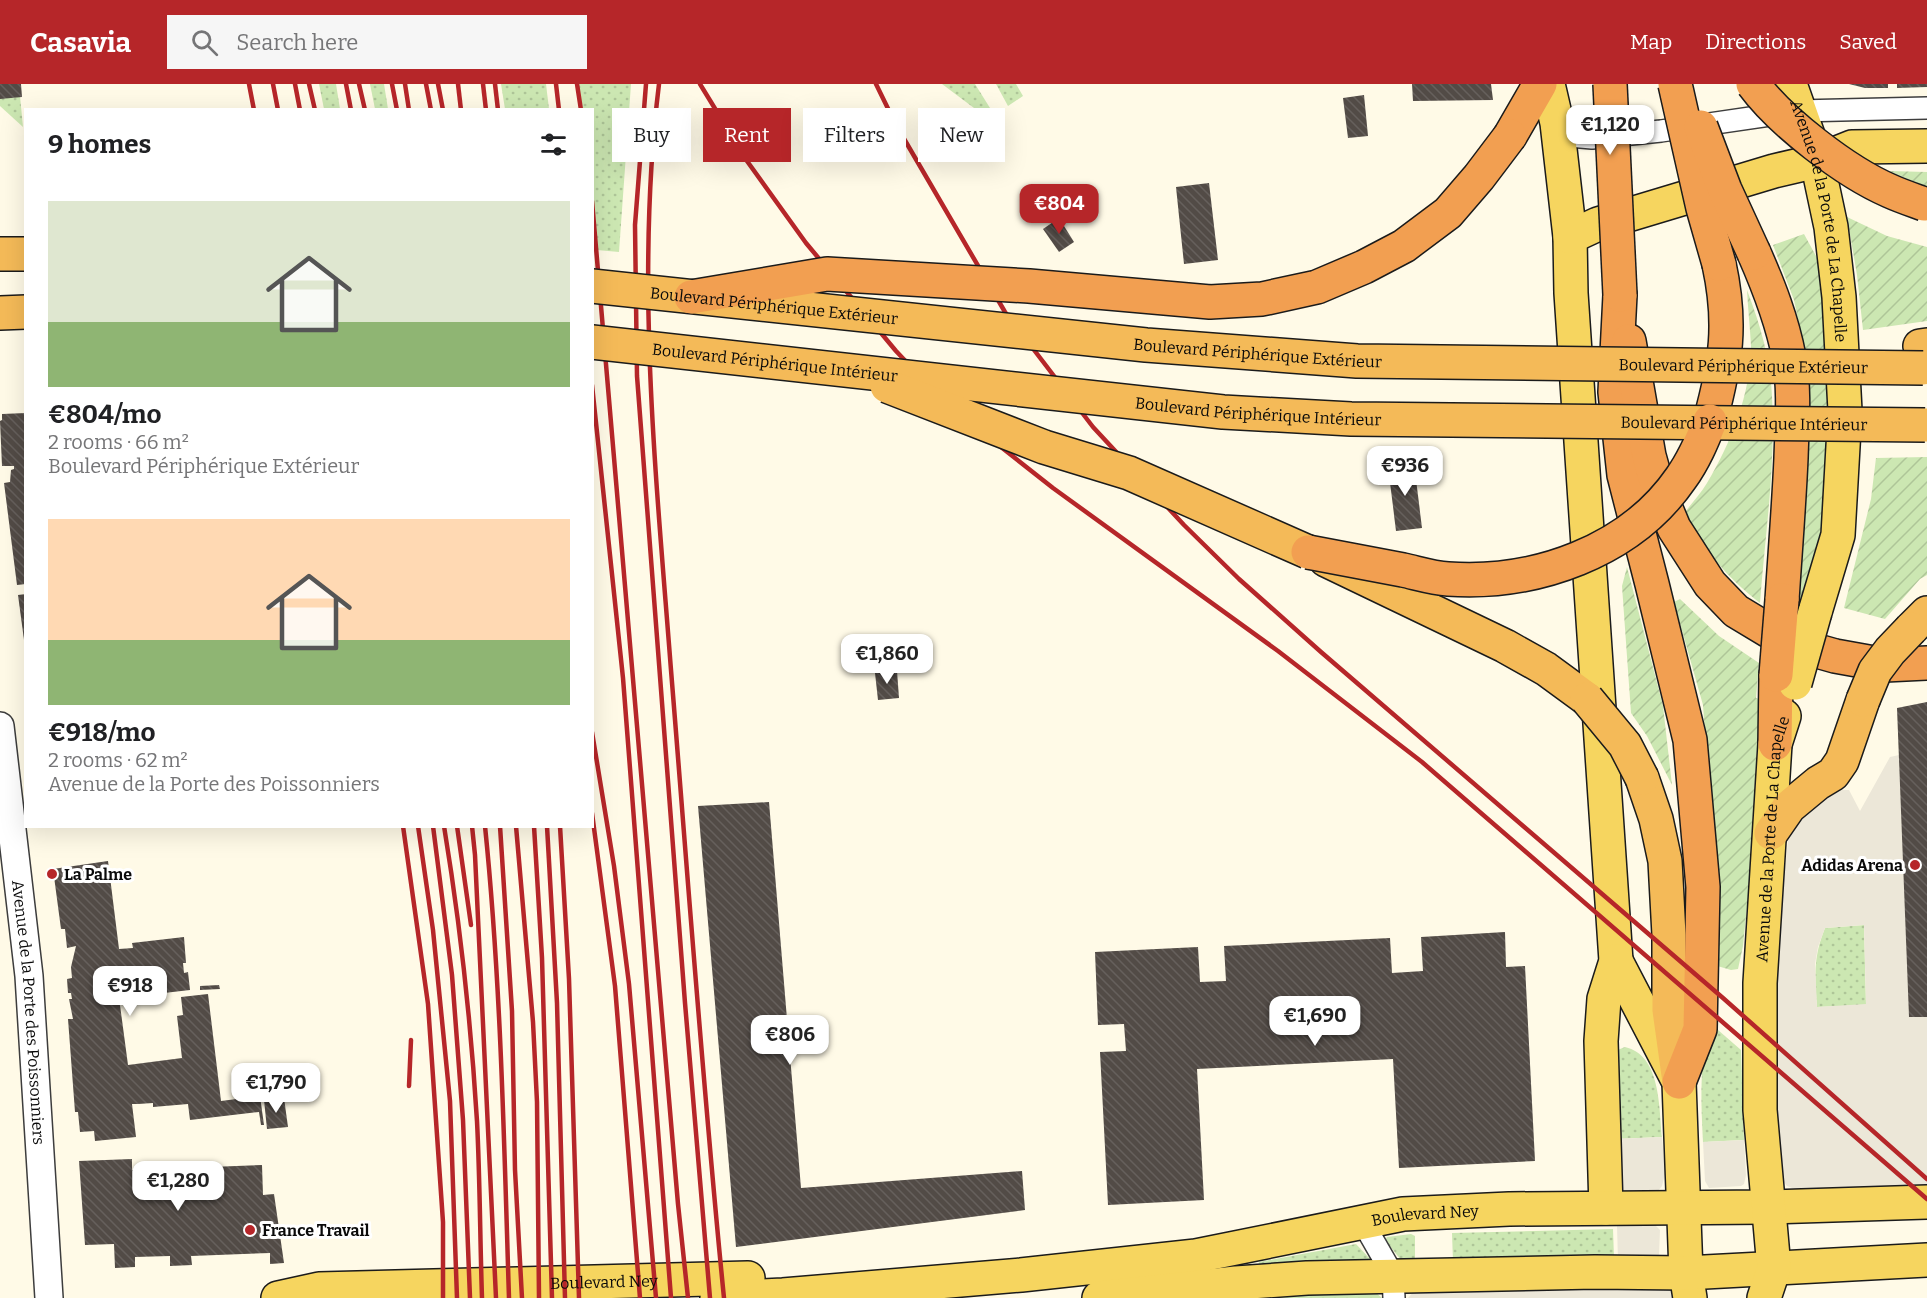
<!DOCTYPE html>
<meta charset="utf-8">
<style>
:root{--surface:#fff;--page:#f6f6f6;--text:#202124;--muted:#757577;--accent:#b62629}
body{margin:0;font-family:Bitter,serif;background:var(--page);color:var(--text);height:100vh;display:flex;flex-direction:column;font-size:22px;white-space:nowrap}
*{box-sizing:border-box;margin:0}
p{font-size:20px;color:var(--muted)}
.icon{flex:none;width:33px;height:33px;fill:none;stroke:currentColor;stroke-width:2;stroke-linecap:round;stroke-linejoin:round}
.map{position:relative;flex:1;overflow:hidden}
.panel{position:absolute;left:24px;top:24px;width:570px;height:720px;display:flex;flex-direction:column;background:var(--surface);border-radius:0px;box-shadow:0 6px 24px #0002}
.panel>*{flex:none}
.hud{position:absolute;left:612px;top:24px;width:570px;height:54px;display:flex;gap:12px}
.price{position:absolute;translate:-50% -51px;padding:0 14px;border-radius:12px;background:#fff;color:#222;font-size:20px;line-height:39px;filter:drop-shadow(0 2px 3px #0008)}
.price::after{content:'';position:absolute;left:50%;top:36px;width:18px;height:14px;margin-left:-9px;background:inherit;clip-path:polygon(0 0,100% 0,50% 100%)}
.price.selected{background:var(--accent);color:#fff}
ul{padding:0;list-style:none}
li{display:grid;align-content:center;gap:12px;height:318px;padding:0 24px}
li span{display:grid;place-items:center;height:186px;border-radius:0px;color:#555}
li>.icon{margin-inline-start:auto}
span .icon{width:108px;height:108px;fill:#fffc;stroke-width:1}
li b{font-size:26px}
h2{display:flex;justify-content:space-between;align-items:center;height:72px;padding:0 24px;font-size:26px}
.chip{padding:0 21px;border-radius:0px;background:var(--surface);box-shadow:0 6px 24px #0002;font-size:21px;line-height:54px}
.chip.selected{background:var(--accent);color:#fff}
header{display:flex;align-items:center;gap:36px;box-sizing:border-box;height:84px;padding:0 30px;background:var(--accent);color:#fff}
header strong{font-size:28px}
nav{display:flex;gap:33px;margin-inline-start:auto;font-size:21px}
.search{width:420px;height:54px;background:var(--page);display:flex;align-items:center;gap:15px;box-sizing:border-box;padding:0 21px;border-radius:0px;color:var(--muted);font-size:22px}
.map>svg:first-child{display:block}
.grass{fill:url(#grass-dots)}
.garden{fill:url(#garden-furrows)}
.plaza{fill:#ece7d8;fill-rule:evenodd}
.building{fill:url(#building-back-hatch)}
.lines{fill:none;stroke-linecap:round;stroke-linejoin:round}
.minor-casing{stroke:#3d3d3d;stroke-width:24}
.tertiary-casing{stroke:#3d3d3d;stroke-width:30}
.primary-casing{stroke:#1b1b1b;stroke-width:36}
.trunk-casing{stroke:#1b1b1b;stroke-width:36}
.motorway-casing{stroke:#1b1b1b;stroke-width:36}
.minor{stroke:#fff;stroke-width:21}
.tertiary{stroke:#fff;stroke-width:27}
.primary{stroke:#f6d55f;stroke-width:33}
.trunk{stroke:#f4ba58;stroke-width:33}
.motorway{stroke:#f29f51;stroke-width:33}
.rail{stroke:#b62629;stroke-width:4.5}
.primary-bridge-casing{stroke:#1b1b1b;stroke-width:36;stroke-linecap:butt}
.trunk-bridge-casing{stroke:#1b1b1b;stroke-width:36;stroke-linecap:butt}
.motorway-bridge-casing{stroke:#1b1b1b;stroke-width:36;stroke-linecap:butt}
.primary-bridge{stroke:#f6d55f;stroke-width:33}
.trunk-bridge{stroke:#f4ba58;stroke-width:33}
.motorway-bridge{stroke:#f29f51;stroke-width:33}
.poi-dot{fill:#b62629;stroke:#fff;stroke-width:2}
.labels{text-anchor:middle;stroke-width:6;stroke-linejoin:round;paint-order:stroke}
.street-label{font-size:16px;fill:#0a0a0a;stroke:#fff}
.poi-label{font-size:16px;font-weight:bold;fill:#0a0a0a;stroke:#fff;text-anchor:start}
</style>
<header>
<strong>Casavia</strong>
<div class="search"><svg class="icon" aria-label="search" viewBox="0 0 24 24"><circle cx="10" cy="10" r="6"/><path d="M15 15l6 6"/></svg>Search here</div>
<nav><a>Map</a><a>Directions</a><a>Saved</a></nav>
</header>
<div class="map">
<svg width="1927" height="1214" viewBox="0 0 1927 1214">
<defs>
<pattern id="grass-dots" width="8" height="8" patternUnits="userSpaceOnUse" patternTransform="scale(1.5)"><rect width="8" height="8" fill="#cce7b2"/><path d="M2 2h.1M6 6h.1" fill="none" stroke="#aec598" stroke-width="1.8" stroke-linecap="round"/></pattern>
<pattern id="garden-furrows" width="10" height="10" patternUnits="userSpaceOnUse" patternTransform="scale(1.5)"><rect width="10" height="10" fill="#cce7b2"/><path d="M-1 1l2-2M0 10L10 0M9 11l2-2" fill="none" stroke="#aec598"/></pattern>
<pattern id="building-back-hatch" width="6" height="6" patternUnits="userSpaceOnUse" patternTransform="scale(1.5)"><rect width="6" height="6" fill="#524b46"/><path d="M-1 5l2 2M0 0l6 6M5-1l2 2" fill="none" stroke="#66605c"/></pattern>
</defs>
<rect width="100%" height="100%" fill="#fffae7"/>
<!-- grass -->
<g class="grass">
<path d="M319,0h17l4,25h-16z"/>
<path d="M370,0h14l4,25h-13z"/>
<path d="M501,0h45l3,25h-44z"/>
<path d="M577,0h54l-12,168 -22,-2 -5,-38v-102l-12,-1z"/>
<path d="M942,0h33l20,32 -5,4z"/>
<path d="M996,0h20l7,12 -15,10z"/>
<path d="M20,12l3,31 -23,-21v-8z"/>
<path d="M1864,841l2,80 -49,2c-2,-32 -4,-49 8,-79z"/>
<path d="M1710,939l31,27 3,90 -41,2c-2,-37 -4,-83 7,-119z"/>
<path d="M1625,963c36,8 34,61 37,90l-47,2v-88z"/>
<path d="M1613,1145l1,29 -161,4 -1,-29z"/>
<path d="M1411,1150l4,2v30l-10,-1 -20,-25 2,-3z"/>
<path d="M1356,1160l17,18 -115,8 1,-8z"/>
<path d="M1374,1207l8,7h-199z"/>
</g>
<!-- garden -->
<g class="garden">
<path d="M1889,87l38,1v15z"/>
<path d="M1847,133l40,19 40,11v74l-64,9 -6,-55z"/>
<path d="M1804,150l18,33 9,30 -1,217 -25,95 -8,-1 10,-214 -6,-60 -7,-34 -21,-55z"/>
<path d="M1747,206c13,34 24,71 25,107 4,68 -7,138 -12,206 -34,-27 -56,-52 -75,-91 7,-9 16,-19 22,-29 24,-40 44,-90 44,-137 -1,-18 -3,-37 -4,-56z"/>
<path d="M1927,373v118l-7,4 -35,40 -41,-11 27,-109 5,-41z"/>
<path d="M1627,483l36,139 9,79 -25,-49 -16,-23 -9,-127z"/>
<path d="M1680,515l39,37 40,27 -3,35 4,1 -12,197 -5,50 -5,23 -7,1 -17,-5 -4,-162 -7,-98 -29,-103z"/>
</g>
<!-- plaza -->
<g class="plaza">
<path d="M1899,671l10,262h18v171l-127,3 -13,-5 -6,-8 -6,-94 -1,-120 16,-140 6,-10 46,-24h7l11,21 30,-54zM1864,841l2,79 -49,3 -2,-43 3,-17 7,-19z"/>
<path d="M1662,1053l3,37 -3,12 -5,6h-35l-7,-53z"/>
<path d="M1744,1056l2,35 -2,9 -3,2 -32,2 -4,-7 -2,-39z"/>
<path d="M1654,1140l6,6 -1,25 -2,4 -39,1 -1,-34z"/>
<path d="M1668,1202l8,12h-268l8,-9z"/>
</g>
<!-- building -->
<g class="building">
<path d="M0,0h21l1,13 -22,2z"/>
<path d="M1412,0h79l2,16 -80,1z"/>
<path d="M1849,0h39v4h-23z"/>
<path d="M1897,0h30v3l-30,1z"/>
<path d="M1364,11l4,41 -20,2 -5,-40z"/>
<path d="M1209,99l9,77 -34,4 -8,-77z"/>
<path d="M1059,134l15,24 -15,10 -16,-23z"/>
<path d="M26,329v171l-9,1 -13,-102 6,-1 1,-12 3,-1v-3h-12l-2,-45 2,-1v-6z"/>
<path d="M1414,379l8,65 -26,3 -8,-65z"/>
<path d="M26,510v46h-2l-6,-45z"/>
<path d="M897,587l2,27 -21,2 -3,-27z"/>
<path d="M1927,618v315h-18l-12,-309z"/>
<path d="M769,718l32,386 221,-17 3,39 -289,37 -38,-441z"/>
<path d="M108,777l11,88 14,-1 -1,-5 52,-6 2,26h-3l1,10 4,-1 2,18 -52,6v-3l-14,1 1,10 -5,1 8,60 54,-7 -5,-42 6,-1 -2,-18 27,-3 13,107 39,-5 4,29h-3l-2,-13 -69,8 -2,-16 -35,3v-4l-15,1h-6l4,33 -41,4 -1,-10 -14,1 -2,-20h-3l-7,-93h5l-4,-20h3l-1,-6h-3l-1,-14 5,-1 -1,-11 5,-21 -9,2 -2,-19h-4l-8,-60z"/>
<path d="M1505,848l1,35 19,-1 10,195 -136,7 -6,-109 -196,10 7,131 -96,5 -8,-153 26,-1 -2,-27 -26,1 -3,-73 103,-5 2,35 26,-1 -2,-35 166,-8 2,35 31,-2 -2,-34z"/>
<path d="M219,901l1,4 -20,1v-4z"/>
<path d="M284,1014l4,29 -21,2 -3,-29z"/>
<path d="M132,1075v11l130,-5 1,30 11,-1 10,69 -14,1v-11l-79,3 1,9 -22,1v-10l-35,1v10l-20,1 -1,-24 -29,1 -6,-84z"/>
</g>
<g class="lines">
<!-- minor casing -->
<g class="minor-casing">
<g id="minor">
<path d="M1558,51l34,3 69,-7 137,-20 129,-3"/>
<path d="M1362,1137l31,54 1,23"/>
</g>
</g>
<!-- tertiary casing -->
<g class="tertiary-casing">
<g id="tertiary">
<path id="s1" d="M0,642l29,250 20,322"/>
</g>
</g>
<!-- primary casing -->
<g class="primary-casing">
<g id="primary">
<path d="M1548,0l9,39 13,114 1,56 45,668 -12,38 -3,42 5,167"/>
<path id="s2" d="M1790,0l27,77 14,66 8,70 6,114 -7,124 -23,77"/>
<path d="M1570,153l28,-13 176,-53 43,-10 35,-14 75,-1"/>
<path d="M1616,877l63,121 7,191 4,25"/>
<path id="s3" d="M278,1214l41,-9 429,-11"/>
<path id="s4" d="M717,1214l66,-3 238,-20 175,-19 207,-42 106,-5 258,-2 160,-5"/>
<path d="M1099,1214l137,-15 71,-5 288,-6 91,1 241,-13"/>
<path id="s5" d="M1764,1214l10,-30 -14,-158v-127l15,-239 9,-28"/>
</g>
</g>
<!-- trunk casing -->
<g class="trunk-casing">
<g id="trunk">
<path d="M0,170h26"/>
<path d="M0,229l26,-1"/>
<path d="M1920,262l7,-1"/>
<path d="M1326,476l179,86 41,23 41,30"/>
<path d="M1911,545l16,-16"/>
<path d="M1642,694l14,41 9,42 4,74v75l10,72"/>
<path d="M1771,749l18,-26 29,-24 15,-9 9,-13 21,-61"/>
</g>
</g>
<!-- motorway casing -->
<g class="motorway-casing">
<g id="motorway">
<path d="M1510,52l30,-52"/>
<path d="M1754,169c15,34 28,67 35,104 6,33 3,67 2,101 -2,47 -6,95 -9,142"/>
<path d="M1620,211l-5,97 9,83 28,109 38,156 13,147 -3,142 -21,53"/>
<path d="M1629,257l20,115 10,36 15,36 36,56 26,27 53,32 46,13 50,9 42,-2"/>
<path d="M1710,337c16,-59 22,-97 9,-157"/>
<path d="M1775,660l1,-69"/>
</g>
</g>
<!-- minor -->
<use href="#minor" class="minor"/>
<!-- tertiary -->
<use href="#tertiary" class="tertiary"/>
<!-- primary -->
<use href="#primary" class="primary"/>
<!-- trunk -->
<use href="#trunk" class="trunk"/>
<!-- motorway -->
<use href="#motorway" class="motorway"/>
<!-- rail -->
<g class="rail">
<path d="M249,0l5,26"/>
<path d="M273,0l5,26"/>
<path d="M295,0l5,26"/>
<path d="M309,0l6,26"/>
<path d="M346,0l5,26"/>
<path d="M359,0l6,26"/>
<path d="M392,0l5,26"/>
<path d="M405,0l4,26"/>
<path d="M426,0l5,26"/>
<path d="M438,0l5,26"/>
<path d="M458,0l3,26"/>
<path d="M483,0l3,26"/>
<path d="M495,0l3,26"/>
<path d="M556,0l3,26"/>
<path d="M577,0l4,26"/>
<path d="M646,0l-11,141 2,151 48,627 25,295"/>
<path d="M659,0c-24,195 -3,391 12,586 17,209 32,419 53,628"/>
<path d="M700,0l47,77 59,82 90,108 34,36 43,38 80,63 225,163 144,111 505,437"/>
<path d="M876,0l20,41 109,187 88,115 91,98 55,54 82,73 402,346 204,181"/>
<path d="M592,117l86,1003 10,94"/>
<path d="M592,301l31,293 48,620"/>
<path d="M592,648l22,134 15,118 27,314"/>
<path d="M592,729l23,173 25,312"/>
<path d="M403,742l25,178 15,218v76"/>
<path d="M418,742l15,104 17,171 7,197"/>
<path d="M433,742l19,149 11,145 7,178"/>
<path d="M444,742c16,97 27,197 33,295 3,59 3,118 5,177"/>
<path d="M457,742l14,99"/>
<path d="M472,742l3,29 21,443"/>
<path d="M485,742c16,157 19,315 24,472"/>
<path d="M500,742l12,185 3,159 7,128"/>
<path d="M516,742l17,196 4,80 2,196"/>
<path d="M534,742l8,132 10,340"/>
<path d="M547,742l10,177 8,295"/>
<path d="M560,742l9,153 10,319"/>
<path d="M409,1002l2,-46"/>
</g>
<!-- primary-bridge casing -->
<g class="primary-bridge-casing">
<path id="primary-bridge" d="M1795,599l20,-71"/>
</g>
<!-- trunk-bridge casing -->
<g class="trunk-bridge-casing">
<g id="trunk-bridge">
<path id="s6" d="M592,202l554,59 211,16 566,7"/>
<path id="s7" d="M592,258l631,70 128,7 574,6"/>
<path d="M887,302l157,61 85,26 179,79"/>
<path d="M1587,615l38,46 17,33"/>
<path d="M1863,616l12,-29 15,-20 21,-22"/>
</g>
</g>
<!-- motorway-bridge casing -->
<g class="motorway-bridge-casing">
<g id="motorway-bridge">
<path d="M1610,0l10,211"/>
<path d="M1675,0l28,124 16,56"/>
<path d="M1753,0c28,38 93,88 137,107 11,5 23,9 34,13"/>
<path d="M1701,43l24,63 29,63"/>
<path d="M691,213l136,-23 202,12 181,16 52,-3 55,-12 47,-20 40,-21 44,-33 31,-36 31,-41"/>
<path d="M1308,468c32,6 63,12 95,18 14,3 30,8 45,9 87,6 182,-27 233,-101 13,-18 21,-37 29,-57"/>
<path d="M1776,591l6,-75"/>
</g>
</g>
<!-- primary-bridge -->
<use href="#primary-bridge" class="primary-bridge"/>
<!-- trunk-bridge -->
<use href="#trunk-bridge" class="trunk-bridge"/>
<!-- motorway-bridge -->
<use href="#motorway-bridge" class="motorway-bridge"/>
</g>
<!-- markers -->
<g class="poi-dot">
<circle cx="1915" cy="781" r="6"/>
<circle cx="52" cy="790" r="6"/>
<circle cx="250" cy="1146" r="6"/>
</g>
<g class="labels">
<!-- street labels -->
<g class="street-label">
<text dy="6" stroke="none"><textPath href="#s2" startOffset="141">Avenue de la Porte de La Chapelle</textPath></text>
<text dy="6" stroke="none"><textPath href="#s6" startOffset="183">Boulevard Périphérique Extérieur</textPath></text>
<text dy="6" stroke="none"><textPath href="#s6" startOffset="669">Boulevard Périphérique Extérieur</textPath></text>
<text dy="6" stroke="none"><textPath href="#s7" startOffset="184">Boulevard Périphérique Intérieur</textPath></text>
<text dy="6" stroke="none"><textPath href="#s6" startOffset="1155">Boulevard Périphérique Extérieur</textPath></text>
<text dy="6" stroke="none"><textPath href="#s7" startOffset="670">Boulevard Périphérique Intérieur</textPath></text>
<text dy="6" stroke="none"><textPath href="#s7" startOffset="1156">Boulevard Périphérique Intérieur</textPath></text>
<text dy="6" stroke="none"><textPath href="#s5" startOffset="462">Avenue de la Porte de La Chapelle</textPath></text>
<text dy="6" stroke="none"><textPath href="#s1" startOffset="288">Avenue de la Porte des Poissonniers</textPath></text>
<text dy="6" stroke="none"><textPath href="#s4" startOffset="714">Boulevard Ney</textPath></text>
<text dy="6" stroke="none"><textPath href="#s3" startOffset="327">Boulevard Ney</textPath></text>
</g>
<!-- poi labels -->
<g class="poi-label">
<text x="1903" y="787" text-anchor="end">Adidas Arena</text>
<text x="64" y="796">La Palme</text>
<text x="262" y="1152">France Travail</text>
</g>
</g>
</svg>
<b class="price" style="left:1610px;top:72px">€1,120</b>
<b class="price selected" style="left:1059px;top:151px">€804</b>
<b class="price" style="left:1405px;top:413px">€936</b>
<b class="price" style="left:887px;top:601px">€1,860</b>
<b class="price" style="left:130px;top:933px">€918</b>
<b class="price" style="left:1315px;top:963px">€1,690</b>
<b class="price" style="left:790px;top:982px">€806</b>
<b class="price" style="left:276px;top:1030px">€1,790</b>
<b class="price" style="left:178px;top:1128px">€1,280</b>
<div class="hud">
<a class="chip">Buy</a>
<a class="chip selected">Rent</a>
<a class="chip">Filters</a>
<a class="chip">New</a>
</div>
<section class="panel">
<h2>9 homes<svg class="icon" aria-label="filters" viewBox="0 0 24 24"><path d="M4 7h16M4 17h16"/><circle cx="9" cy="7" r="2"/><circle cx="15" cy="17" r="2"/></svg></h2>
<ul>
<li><span style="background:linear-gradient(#dfe7d0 65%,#8fb573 0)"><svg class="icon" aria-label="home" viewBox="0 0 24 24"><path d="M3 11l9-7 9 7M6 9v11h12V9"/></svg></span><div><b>€804/mo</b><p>2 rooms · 66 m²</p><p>Boulevard Périphérique Extérieur</p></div></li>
<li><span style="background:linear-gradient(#ffd9b3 65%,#8fb573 0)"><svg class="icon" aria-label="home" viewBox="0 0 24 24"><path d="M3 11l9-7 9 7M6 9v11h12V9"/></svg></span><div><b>€918/mo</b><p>2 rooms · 62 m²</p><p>Avenue de la Porte des Poissonniers</p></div></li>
</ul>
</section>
</div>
